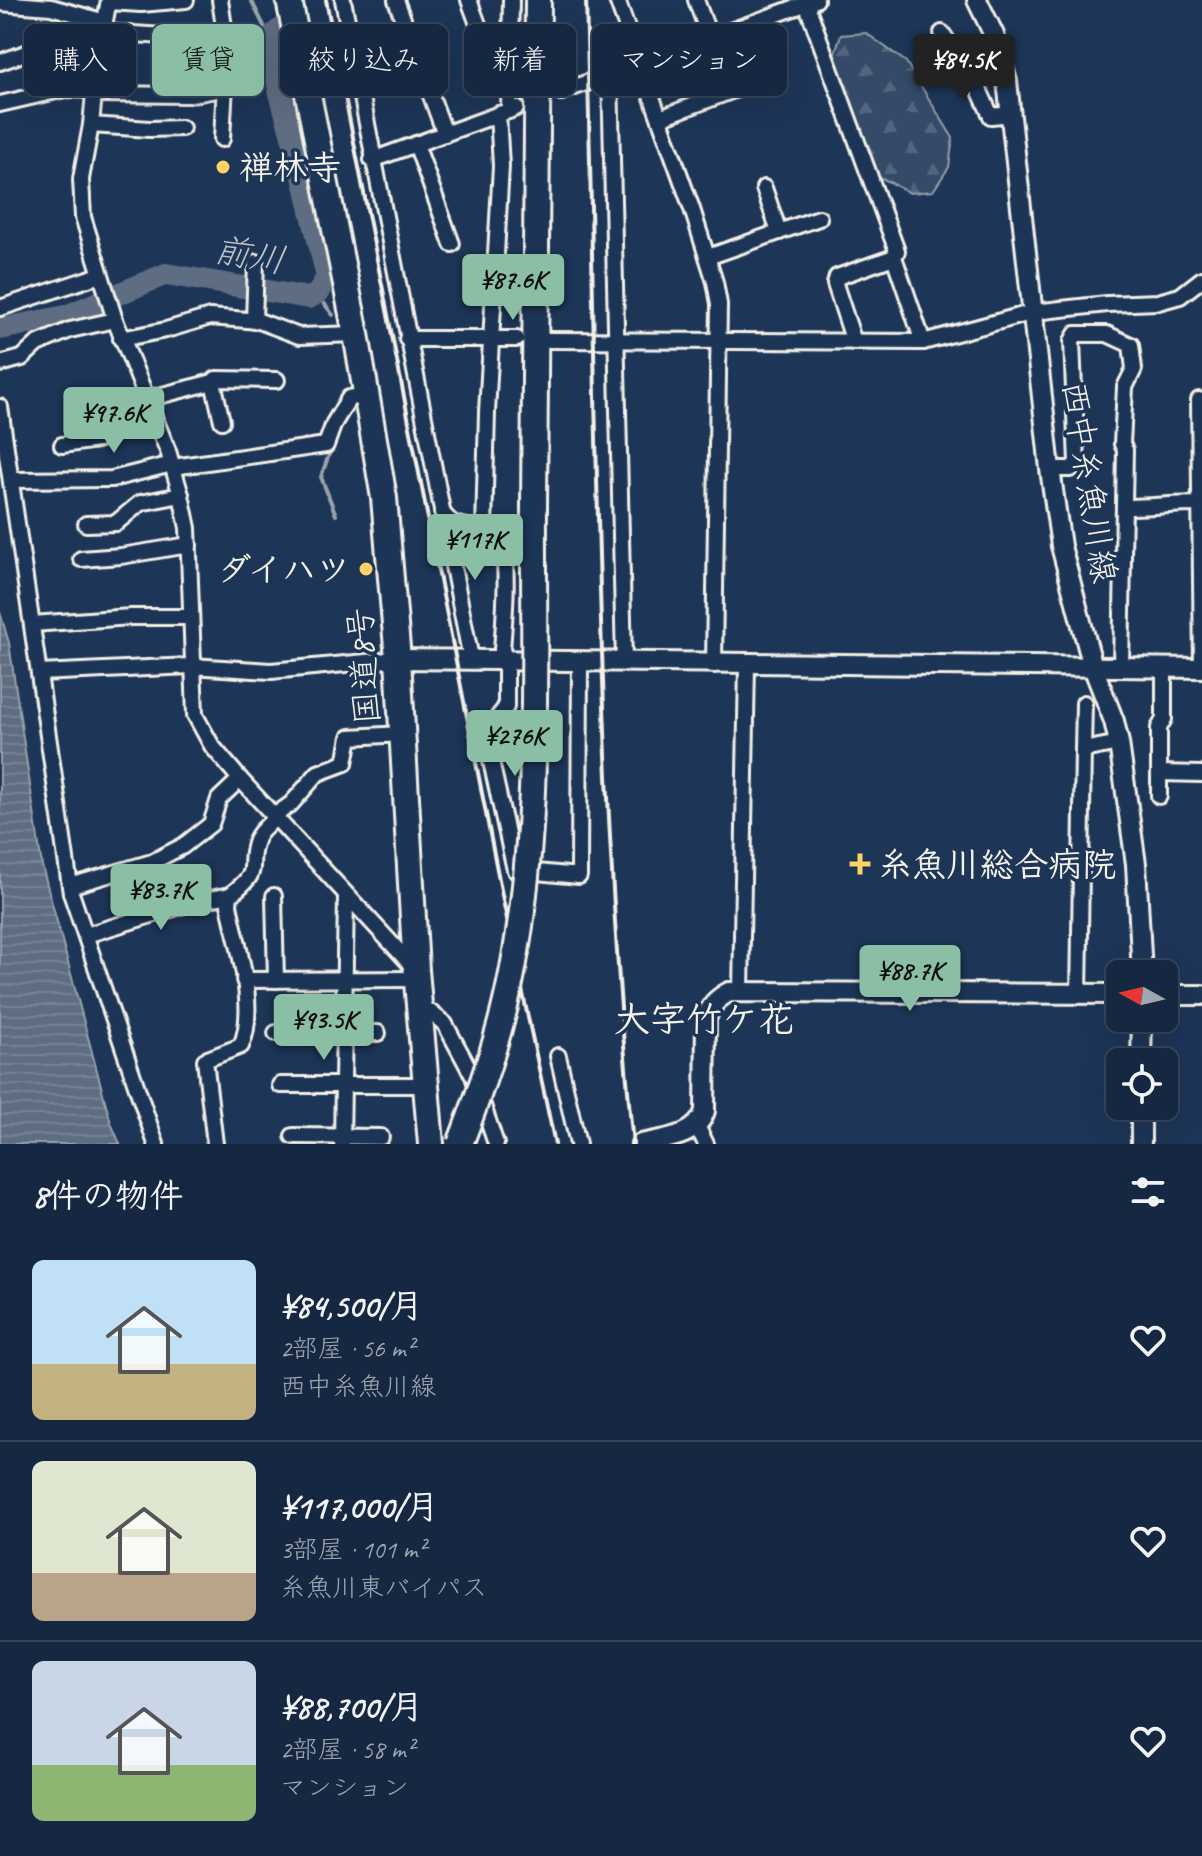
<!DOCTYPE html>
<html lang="ja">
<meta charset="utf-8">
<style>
:root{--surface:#162841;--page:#23344c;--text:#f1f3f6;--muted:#9ea6b1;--line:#35445a;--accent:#8abfa5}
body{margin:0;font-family:Caveat,"Klee One",sans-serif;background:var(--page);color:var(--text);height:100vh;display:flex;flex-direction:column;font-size:30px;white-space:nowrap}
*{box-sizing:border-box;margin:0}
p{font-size:26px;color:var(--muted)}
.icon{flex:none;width:44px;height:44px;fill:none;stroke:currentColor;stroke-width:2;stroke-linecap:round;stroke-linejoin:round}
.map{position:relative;height:1144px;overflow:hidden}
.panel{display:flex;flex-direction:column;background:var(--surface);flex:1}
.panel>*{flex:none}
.guide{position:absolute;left:24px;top:24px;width:800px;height:72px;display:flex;gap:16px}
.needle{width:52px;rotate:278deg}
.buttons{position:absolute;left:1106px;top:960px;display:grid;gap:16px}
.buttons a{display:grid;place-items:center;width:72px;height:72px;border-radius:12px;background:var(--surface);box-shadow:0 8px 32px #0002,0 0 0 2px var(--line);font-size:40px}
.price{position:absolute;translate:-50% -68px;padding:0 18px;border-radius:8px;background:var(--accent);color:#111;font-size:26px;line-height:52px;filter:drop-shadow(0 2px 4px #0008)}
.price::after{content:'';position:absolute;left:50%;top:48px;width:24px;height:18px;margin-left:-12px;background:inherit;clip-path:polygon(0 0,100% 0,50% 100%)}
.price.current{background:#222;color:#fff}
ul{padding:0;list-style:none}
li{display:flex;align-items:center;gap:24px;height:200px;padding:0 32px}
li+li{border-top:2px solid var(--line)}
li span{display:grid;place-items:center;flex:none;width:224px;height:160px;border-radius:12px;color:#555}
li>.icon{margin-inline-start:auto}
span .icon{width:96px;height:96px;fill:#fffc;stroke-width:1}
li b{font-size:34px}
h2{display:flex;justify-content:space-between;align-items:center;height:96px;padding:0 32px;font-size:34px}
.pill{padding:0 28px;border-radius:12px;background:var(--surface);box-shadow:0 8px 32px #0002,0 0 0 2px var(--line);font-size:28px;line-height:72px}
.pill.current{background:var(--accent);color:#111}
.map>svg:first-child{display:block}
.forest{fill:url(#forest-firs);stroke:#949ea8;stroke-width:2}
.water{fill:url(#water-rules);stroke:#9aa2ab;stroke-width:2}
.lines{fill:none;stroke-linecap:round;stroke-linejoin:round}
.stream{stroke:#9aa2ab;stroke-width:4}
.river{stroke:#5e6d82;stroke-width:22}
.street-tunnel{stroke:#3d516d;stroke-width:14;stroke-dasharray:14 7;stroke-linecap:butt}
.street-casing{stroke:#f4f1e8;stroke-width:20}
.secondary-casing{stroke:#f4f1e8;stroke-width:24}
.highway-casing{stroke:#f4f1e8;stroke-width:30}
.street{stroke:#1d3557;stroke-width:14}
.secondary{stroke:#1d3557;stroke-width:18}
.highway{stroke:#1d3557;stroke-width:24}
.rail{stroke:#f4f1e8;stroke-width:4}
.highway-bridge-casing{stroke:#f4f1e8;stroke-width:30;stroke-linecap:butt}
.highway-bridge{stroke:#1d3557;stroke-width:24}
.poi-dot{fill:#ffd166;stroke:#1d3557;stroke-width:3}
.labels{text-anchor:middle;stroke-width:7;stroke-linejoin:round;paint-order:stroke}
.poi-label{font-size:34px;font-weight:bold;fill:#f4f1e8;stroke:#1d3557;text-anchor:start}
.street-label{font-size:34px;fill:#f4f1e8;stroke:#1d3557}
.water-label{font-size:36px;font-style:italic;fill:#c0c3c4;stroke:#1d3557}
.neighbourhood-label{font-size:36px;font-weight:bold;fill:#f4f1e8;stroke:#1d3557}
</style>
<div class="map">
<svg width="1202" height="1144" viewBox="0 0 1202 1144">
<defs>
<pattern id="forest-firs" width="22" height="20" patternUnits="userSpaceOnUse" patternTransform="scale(2)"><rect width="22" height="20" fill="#354a67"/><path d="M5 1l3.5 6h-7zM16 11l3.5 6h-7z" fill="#53657d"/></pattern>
<pattern id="water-rules" width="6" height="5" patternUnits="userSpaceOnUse" patternTransform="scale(2)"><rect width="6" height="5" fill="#5e6d82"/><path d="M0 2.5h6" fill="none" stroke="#768294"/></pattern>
</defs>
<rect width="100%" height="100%" fill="#1d3557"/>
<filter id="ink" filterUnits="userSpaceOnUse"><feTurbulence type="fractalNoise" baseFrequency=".0125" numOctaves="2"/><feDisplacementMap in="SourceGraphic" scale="16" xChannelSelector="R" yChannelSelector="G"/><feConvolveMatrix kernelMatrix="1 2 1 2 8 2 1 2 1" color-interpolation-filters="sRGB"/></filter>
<g filter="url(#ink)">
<!-- forest -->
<path class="forest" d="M866,33l40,29 47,76 -4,29 -16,24 -23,2 -38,-20 -36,-95 -2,-23 7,-20z"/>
<!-- water -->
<path class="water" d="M0,612l9,31 33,223 69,257 9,21h-120z"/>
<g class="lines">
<!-- stream -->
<g class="stream">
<path d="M251,0l19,38"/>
<path d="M314,295l6,3 13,17"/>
<path d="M332,446l-11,31 15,38"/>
</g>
<!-- river -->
<path class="river" d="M0,329l66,-13 100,-42 143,24 9,-5 9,-16 -27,-113 -21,-74 -9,-52 9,-8"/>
<!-- street-tunnel -->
<path class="street-tunnel" d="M516,108l45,-16"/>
<!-- street casing -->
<g class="street-casing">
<g id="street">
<path d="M109,0l-12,62 -6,63 -10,54 2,38 32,103 53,131 13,44 7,33 7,187 17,31 28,33 176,191"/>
<path d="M220,0l7,47 -5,92"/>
<path d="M343,0l128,659"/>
<path d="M396,0l49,134"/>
<path d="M469,0l21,57"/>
<path d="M617,0l75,209 23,73 4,22 -5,361"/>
<path d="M696,0l14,38"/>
<path d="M805,0l92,251 -3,6 29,85"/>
<path d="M109,2l32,2 45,-4"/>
<path d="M0,3l51,4 54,15"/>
<path d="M103,32l76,5"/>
<path d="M942,33l35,52 14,31 21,-2"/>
<path d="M0,62l60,-21 40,5"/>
<path d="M610,74l14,588"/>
<path d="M561,92l255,-92"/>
<path d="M95,94l94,1 37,-7"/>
<path d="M0,104l65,-15 30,1"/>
<path d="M509,111l2,-111"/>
<path d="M660,118l106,-40"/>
<path d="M91,125l59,4 32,-1"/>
<path d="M416,144l36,100"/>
<path d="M372,160l144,-52"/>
<path d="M764,188l15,44"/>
<path d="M708,257l111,-39"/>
<path d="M0,308l100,-33"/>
<path d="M254,321l2,-59"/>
<path d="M121,339l45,-9 44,-13 49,4 40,15 57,-2"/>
<path d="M407,339h110"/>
<path d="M549,340l374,2 111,-30 73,-8 51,-2 22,-6 22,-17"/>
<path d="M854,342l-19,-58 2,-7 57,-20"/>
<path d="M0,364l22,-6 15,-14 33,-14 45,-10"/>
<path d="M213,382l9,39"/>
<path d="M147,399l66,-17 3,-3 61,1"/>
<path d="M1199,400l3,268"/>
<path d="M0,407l71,486 85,251"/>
<path d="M62,445l35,-5 13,-4 11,-10 33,-9"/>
<path d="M173,467l153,-22 8,-22 15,-25 18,-3"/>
<path d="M1050,469h21l6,-6 -5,-122 4,-7h31l24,11 3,24 -9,18 -3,57 3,6 -4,217"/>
<path d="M11,480l101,-1 60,-15"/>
<path d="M1124,507c27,0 49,-3 76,-3"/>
<path d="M442,512c14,20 25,11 44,19 10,5 16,13 18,24 4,25 0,68 -2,95l4,9v48l-21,27 30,136 64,6 1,-216"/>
<path d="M86,524l30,-1 24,-20 41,-8"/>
<path d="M484,530l3,-118 14,-246 -3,-52"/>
<path d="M81,559l40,-3 68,-11"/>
<path d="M32,624l99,-7h60"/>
<path d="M39,673l152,-7 80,5 127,-12"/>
<path d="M1083,750l1,-47"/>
<path d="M1159,773l43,1"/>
<path d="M1159,796v-68l5,-9v-51"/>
<path d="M274,816l17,-12 27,-31 27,-10 5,-26 52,-3"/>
<path d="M70,886l82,-24 31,-16 28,-22 8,-25 21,-20"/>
<path d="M274,896l2,84"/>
<path d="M86,935l108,-33 36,-7"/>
<path d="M244,980l174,-1"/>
<path d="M741,991l6,-326"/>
<path d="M1079,994l4,-244 36,-7"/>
<path d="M420,1004l25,20 28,52 23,68"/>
<path d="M276,1033h102"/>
<path d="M558,1056l20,88"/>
<path d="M280,1085h146"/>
<path d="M697,1126l9,18"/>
<path d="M293,1136l88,1"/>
<path d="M215,1144l-10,-84 36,-14c17,-39 -4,-101 -12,-141l1,-10c36,-28 14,-25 27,-57 3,-7 12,-14 18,-20"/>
<path d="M342,1144l4,-249"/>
</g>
</g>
<!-- secondary casing -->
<g class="secondary-casing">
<g id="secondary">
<path d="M977,0l17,35 13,46 43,388 11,77 32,121 21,54 5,22 17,121 6,110"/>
<path d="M398,659l804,9"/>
<path d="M1164,995h38"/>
<path d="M1141,1062l1,-44"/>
<path d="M641,1144c24,-6 55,-6 64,-33l1,-92c5,-14 10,-20 23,-27l391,2"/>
<path d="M1141,1144v-38"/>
</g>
</g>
<!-- highway casing -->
<g class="highway-casing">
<g id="highway">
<path d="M289,0l67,334 28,164 14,161 18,311 15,174"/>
<path d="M534,505l4,-505"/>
</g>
</g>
<!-- street -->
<use href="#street" class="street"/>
<!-- secondary -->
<use href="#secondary" class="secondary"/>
<!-- highway -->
<use href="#highway" class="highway"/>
<!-- rail -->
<g class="rail">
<path d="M326,0l177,900 52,244"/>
<path d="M586,0c11,381 9,764 47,1144"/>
</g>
<!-- highway-bridge casing -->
<g class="highway-bridge-casing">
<path id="highway-bridge" d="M460,1144c19,-49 37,-100 48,-151 34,-154 25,-330 26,-488"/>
</g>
<!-- highway-bridge -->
<use href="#highway-bridge" class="highway-bridge"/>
</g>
</g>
<!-- markers -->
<g class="poi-dot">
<circle cx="223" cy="167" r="8"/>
<circle cx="366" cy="569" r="8"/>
<path d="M856 852h8v8h8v8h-8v8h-8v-8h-8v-8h8z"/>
</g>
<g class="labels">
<!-- poi labels -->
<g class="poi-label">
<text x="239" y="179">禅林寺</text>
<text x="350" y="581" text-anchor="end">ダイハツ</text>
<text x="878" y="876">糸魚川総合病院</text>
</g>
<!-- street labels -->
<g class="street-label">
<text transform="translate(1090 482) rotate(81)" y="12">西中糸魚川線</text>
<text transform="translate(363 666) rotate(-94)" y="12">国道8号</text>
</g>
<!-- water labels -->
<g class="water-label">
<text transform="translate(250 254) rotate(10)" y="13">前川</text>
</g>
<!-- neighbourhood labels -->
<g class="neighbourhood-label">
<text x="704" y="1031">大字竹ケ花</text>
</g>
</g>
</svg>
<div class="buttons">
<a><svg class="needle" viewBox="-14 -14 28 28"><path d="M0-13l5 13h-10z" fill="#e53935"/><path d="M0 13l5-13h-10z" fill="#9ea6b1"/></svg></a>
<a><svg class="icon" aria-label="locate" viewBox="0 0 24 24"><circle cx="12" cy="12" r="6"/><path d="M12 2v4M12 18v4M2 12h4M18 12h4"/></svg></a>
</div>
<b class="price current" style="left:964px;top:102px">¥84.5K</b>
<b class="price" style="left:513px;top:322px">¥87.6K</b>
<b class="price" style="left:114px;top:455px">¥97.6K</b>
<b class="price" style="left:475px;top:582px">¥117K</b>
<b class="price" style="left:515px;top:778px">¥276K</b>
<b class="price" style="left:161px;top:932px">¥83.7K</b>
<b class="price" style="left:910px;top:1013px">¥88.7K</b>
<b class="price" style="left:324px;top:1062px">¥93.5K</b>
<div class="guide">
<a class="pill">購入</a>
<a class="pill current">賃貸</a>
<a class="pill">絞り込み</a>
<a class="pill">新着</a>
<a class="pill">マンション</a>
</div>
</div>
<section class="panel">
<h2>8件の物件<svg class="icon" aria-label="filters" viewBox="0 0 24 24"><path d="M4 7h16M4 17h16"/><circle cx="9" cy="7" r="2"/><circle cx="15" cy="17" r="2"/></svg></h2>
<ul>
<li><span style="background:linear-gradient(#bfe0f5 65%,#c2b280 0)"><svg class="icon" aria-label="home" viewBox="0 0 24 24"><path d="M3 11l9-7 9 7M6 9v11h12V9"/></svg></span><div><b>¥84,500/月</b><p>2部屋 · 56 m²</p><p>西中糸魚川線</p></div><svg class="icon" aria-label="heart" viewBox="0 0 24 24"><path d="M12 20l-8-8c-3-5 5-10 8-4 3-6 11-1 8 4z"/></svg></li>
<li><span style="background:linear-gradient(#dfe7d0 70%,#b9a48a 0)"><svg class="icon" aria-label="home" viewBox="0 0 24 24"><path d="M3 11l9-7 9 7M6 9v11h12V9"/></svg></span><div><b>¥117,000/月</b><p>3部屋 · 101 m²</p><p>糸魚川東バイパス</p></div><svg class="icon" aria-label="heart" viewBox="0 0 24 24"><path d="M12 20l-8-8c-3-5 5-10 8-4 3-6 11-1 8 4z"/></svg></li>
<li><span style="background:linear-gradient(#c9d6e8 65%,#8fb573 0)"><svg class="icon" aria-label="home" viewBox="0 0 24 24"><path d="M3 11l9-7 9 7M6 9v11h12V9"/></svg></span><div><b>¥88,700/月</b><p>2部屋 · 58 m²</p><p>マンション</p></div><svg class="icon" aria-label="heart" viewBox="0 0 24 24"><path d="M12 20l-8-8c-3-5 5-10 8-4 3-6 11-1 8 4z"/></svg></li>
</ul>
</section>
